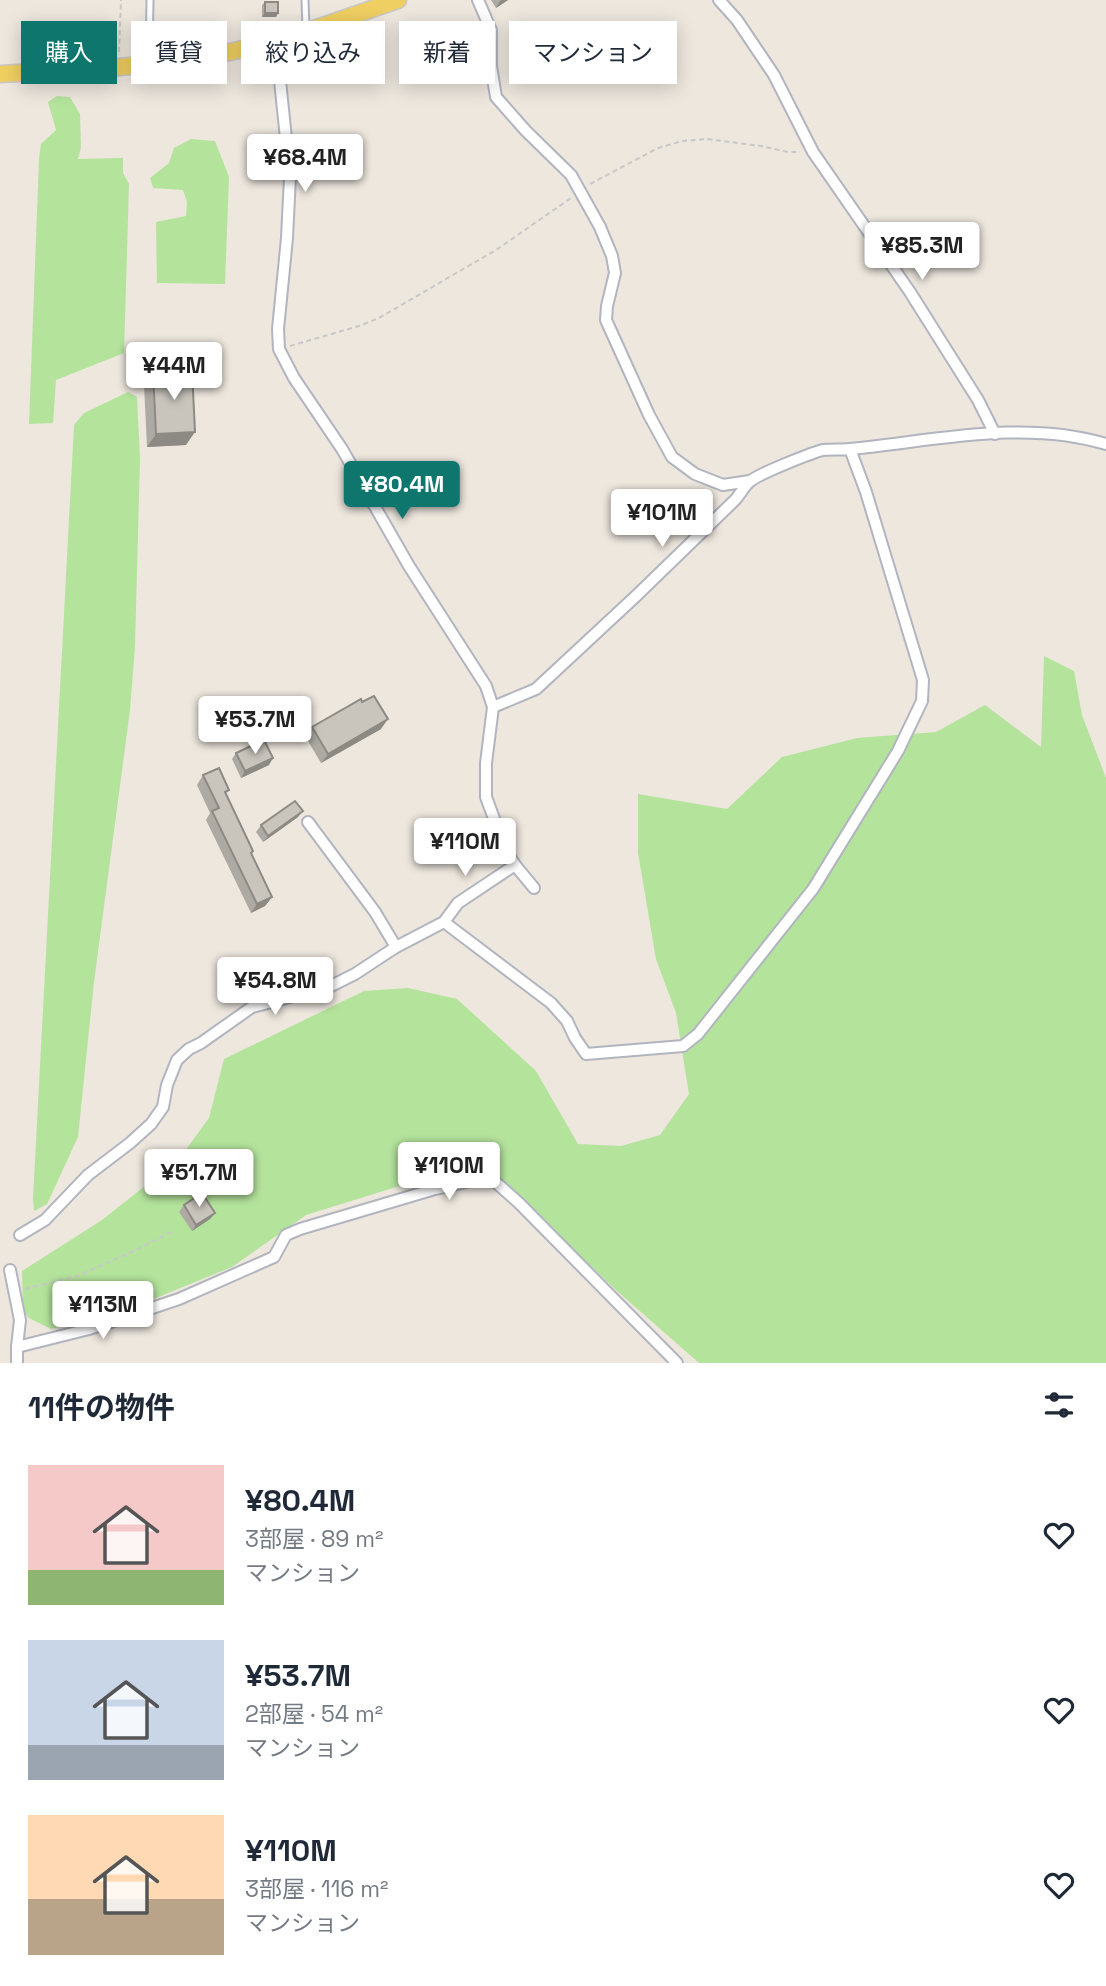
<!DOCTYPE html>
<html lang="ja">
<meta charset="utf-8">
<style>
:root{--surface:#fff;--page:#f2f2f3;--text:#1f2937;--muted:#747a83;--accent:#0f766e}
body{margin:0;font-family:"Space Grotesk","Noto Sans JP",sans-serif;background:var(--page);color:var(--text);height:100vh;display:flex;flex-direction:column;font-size:26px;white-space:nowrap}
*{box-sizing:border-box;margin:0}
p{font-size:23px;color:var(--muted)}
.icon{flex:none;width:38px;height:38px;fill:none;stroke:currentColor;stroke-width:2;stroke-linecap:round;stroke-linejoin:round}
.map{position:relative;height:1363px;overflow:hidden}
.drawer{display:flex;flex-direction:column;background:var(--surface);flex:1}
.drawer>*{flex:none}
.top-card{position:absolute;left:21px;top:21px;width:700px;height:63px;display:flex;gap:14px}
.price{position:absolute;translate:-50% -60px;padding:0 16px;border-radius:7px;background:#fff;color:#222;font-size:23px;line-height:46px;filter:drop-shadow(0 2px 4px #0008)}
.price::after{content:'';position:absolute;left:50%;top:42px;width:21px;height:16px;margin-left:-10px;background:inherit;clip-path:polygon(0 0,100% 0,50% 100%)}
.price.selected{background:var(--accent);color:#fff}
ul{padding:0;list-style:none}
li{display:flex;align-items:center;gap:21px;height:175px;padding:0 28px}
li span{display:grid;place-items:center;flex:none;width:196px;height:140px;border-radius:0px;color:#555}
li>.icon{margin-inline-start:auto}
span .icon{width:84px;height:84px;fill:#fffc;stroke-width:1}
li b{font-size:30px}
h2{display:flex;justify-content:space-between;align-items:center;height:84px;padding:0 28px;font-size:30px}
.chip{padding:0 24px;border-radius:0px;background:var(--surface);box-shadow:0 4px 18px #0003;font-size:24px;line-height:63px}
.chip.selected{background:var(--accent);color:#fff}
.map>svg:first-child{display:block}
.green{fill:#b4e39c}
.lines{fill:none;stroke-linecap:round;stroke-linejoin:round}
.service-casing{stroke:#b2b5bf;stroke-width:9}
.minor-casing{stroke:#b2b5bf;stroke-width:14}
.primary-casing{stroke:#c8c8c8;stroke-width:19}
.path{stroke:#c8c8c8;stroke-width:2;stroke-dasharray:5 3.5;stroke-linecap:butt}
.service{stroke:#fff;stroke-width:5}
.minor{stroke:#fff;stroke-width:10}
.primary{stroke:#efcf61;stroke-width:16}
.wall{fill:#ada9a3}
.shaded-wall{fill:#8d8a84}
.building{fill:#c9c5bd;stroke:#8d8a84;stroke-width:2}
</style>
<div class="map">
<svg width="1106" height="1363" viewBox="0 0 1106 1363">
<rect width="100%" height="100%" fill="#ede7de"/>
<!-- green -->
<g class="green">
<path d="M57,96l13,1 10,17 1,33 -3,12 45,-1v15l6,11 -5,169 -68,27 -3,43 -24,1 10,-265 2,-15 15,-14 -8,-28z"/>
<path d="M191,139l24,2 14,36 -4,107 -68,-1 -1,-61 30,-6 1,-14 -4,-12 -30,-2 -3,-10 19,-15 5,-15z"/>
<path d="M128,392l9,5 3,62 -5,187 -5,64 -36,272 -16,155 -31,67 -13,7 -1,-13 41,-773 10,-12z"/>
<path d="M1044,656l30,15 8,44 24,63v585h-407l-82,-72 -137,-130 -174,54 -74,52 -91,37 -90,25 -22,-11 -6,-7 -1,-40 80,-51 77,-61 30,-41 15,-59 140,-68 44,-3 49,11 79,72 42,73 43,2 39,-11 29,-41 -13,-81 -20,-54 -18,-106v-59l89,15 55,-52 75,-19 79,-6 49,-27 56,42z"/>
</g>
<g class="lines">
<!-- service casing -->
<g class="service-casing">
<g id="service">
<path d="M305,0l1,28"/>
<path d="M149,61l1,-61"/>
</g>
</g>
<!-- minor casing -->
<g class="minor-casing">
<g id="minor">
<path d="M478,0l13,30v36l5,31 30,34 45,44 29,52 12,29 3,17 -8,33 -1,14 43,95 23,42 23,17 28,11 27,-4"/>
<path d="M719,0l18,20 37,55 39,77 97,140 68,108 17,34"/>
<path d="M276,42l14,135 -3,61 -9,91 1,20 15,29 48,71 67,117 77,120 7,21 -7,56v34l20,54 9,14 19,23"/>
<path d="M493,707l43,-18 100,-93 100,-97c4,-5 8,-12 13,-17 9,-8 62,-29 74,-32 9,-1 18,0 27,-1 84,-8 173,-30 256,-5"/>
<path d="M308,822l67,90 21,35"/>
<path d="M444,922l107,81 16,18 8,17 11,16 97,-8 15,-12 115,-145 85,-138 24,-50 1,-21 -57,-188 -16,-43"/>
<path d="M20,1235l25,-15 43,-45 42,-32 21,-19 12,-17 4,-22 10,-25 12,-11 12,-6 51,-36 79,-21 24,-12 41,-27 48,-25 14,-19 57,-38"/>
<path d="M10,1270l10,50 -3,27v16"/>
<path d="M17,1347l72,-18 90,-30 95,-42 12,-22 14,-6 135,-40 44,-10h13l27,24 158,160"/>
</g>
</g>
<!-- primary casing -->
<g class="primary-casing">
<path id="primary" d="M0,74l109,-6 83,-8 84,-18 122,-42"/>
</g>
<!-- path -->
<g class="path">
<path d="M119,52l2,-52"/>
<path d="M590,184l68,-36 24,-7 25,-2 54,7 27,6h12"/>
<path d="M290,346l69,-20 20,-8 117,-68 75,-52"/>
<path d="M25,1289l52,-13 59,-26 39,-20"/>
</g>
<!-- service -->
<use href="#service" class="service"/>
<!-- minor -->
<use href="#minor" class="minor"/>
<!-- primary -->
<use href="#primary" class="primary"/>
</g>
<!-- wall -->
<g class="wall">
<path d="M491,0h17l-12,8z"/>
<path d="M265,2l13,11 -2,4h-14v-12z"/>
<path d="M153,371l33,74 -39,2 -3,-62z"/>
<path d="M362,702l19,27 -60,34 -16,-27 7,-9z"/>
<path d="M236,753l33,12 -28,13 -9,-19z"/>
<path d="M203,775l23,20 27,56 -2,3 21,43 -7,9 -14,7 -45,-93 4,-7 -13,-28z"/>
<path d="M298,817l-35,25 -7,-10 5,-7z"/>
<path d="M184,1205l31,8 -5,6 -18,12 -13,-19z"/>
</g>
<!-- shaded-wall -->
<g class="shaded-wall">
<path d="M502,0h6l-12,8 4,-7z"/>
<path d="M265,13h13l-2,4h-14z"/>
<path d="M195,432l-9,13 -39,2 9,-13z"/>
<path d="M388,719l-7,10 -60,34 7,-9z"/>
<path d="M273,758l-4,7 -28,13 4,-7z"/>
<path d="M303,811l-5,6 -35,25 5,-6z"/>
<path d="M272,897l-7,9 -14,7 6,-9z"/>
<path d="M215,1213l-5,6 -18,12 4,-6z"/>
</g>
<!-- building -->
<g class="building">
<rect x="265" y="2" width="13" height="11"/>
<path d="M192,370l3,62 -39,2 -3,-63z"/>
<path d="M374,696l14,23 -60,35 -16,-27 49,-28 1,3z"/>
<path d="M264,740l9,18 -28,13 -9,-18z"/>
<path d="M219,768l10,22 -4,2 28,59 -2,2 21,44 -15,7 -45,-93 7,-3 -16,-33z"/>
<path d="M295,801l8,10 -35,25 -7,-11z"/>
<path d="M202,1193l13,20 -19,12 -12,-20z"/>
</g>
</svg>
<b class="price" style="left:305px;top:194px">¥68.4M</b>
<b class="price" style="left:922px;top:282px">¥85.3M</b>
<b class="price" style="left:174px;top:402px">¥44M</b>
<b class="price selected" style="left:402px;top:521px">¥80.4M</b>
<b class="price" style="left:662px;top:549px">¥101M</b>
<b class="price" style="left:255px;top:756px">¥53.7M</b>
<b class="price" style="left:465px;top:878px">¥110M</b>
<b class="price" style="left:275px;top:1017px">¥54.8M</b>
<b class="price" style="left:449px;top:1202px">¥110M</b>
<b class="price" style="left:199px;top:1209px">¥51.7M</b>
<b class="price" style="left:103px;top:1341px">¥113M</b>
<div class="top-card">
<a class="chip selected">購入</a>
<a class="chip">賃貸</a>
<a class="chip">絞り込み</a>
<a class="chip">新着</a>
<a class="chip">マンション</a>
</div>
</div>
<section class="drawer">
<h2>11件の物件<svg class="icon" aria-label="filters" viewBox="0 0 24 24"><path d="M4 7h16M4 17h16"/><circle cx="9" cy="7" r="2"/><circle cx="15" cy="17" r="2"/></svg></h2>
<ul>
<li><span style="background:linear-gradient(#f6c9c9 75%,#8fb573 0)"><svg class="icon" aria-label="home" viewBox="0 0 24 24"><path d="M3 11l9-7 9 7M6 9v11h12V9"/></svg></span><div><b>¥80.4M</b><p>3部屋 · 89 m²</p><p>マンション</p></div><svg class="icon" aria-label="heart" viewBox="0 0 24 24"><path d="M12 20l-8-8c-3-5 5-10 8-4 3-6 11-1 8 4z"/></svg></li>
<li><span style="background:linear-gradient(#c9d6e8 75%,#9aa5b1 0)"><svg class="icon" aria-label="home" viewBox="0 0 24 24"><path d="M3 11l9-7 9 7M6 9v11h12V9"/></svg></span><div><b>¥53.7M</b><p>2部屋 · 54 m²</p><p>マンション</p></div><svg class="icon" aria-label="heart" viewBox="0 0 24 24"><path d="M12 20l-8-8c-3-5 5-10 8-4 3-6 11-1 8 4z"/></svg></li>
<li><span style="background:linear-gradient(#ffd9b3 60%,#b9a48a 0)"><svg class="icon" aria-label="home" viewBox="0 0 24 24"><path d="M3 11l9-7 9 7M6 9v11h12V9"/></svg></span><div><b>¥110M</b><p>3部屋 · 116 m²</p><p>マンション</p></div><svg class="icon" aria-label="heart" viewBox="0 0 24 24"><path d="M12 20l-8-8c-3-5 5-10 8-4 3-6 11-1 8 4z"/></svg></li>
</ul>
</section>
